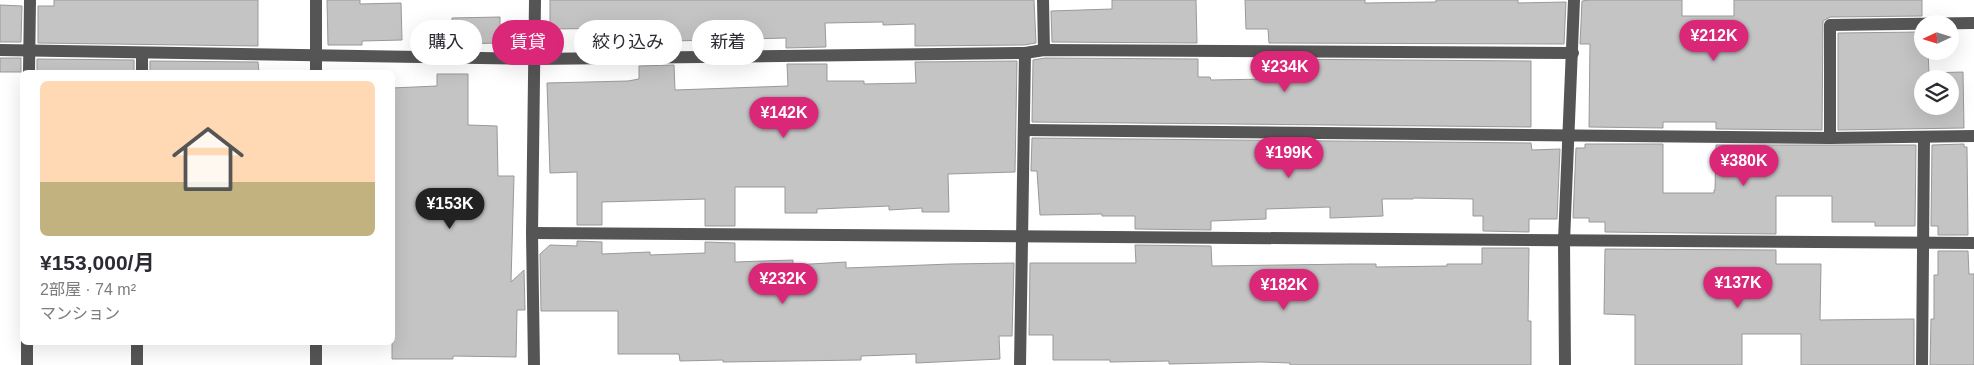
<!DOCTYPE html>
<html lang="ja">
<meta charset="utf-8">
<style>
:root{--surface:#fff;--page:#f7f7f7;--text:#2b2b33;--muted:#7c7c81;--accent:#db2777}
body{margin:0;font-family:Helvetica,"Noto Sans JP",sans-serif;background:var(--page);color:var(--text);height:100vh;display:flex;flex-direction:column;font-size:19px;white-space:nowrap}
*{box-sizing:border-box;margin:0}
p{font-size:16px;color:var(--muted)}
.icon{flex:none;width:28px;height:28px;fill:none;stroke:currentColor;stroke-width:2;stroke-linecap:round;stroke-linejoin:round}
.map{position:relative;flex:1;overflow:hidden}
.side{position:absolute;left:20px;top:70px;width:375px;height:275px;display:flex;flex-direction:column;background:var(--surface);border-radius:8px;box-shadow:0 5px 20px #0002}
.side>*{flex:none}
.hud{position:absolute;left:410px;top:20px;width:475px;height:45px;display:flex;gap:10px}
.needle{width:32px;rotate:266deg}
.controls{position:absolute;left:1914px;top:15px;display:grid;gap:10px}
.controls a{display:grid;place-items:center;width:45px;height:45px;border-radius:50%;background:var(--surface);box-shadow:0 5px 20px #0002;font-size:25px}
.price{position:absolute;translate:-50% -42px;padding:0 11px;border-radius:18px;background:var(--accent);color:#fff;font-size:16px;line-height:32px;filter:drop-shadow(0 1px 2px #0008)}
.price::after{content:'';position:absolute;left:50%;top:30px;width:15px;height:11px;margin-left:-8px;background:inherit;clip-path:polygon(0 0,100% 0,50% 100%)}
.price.current{background:#222;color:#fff}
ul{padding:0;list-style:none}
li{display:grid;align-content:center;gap:10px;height:265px;padding:0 20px}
li span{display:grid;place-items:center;height:155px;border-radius:8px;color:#555}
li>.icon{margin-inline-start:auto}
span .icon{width:90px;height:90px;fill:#fffc;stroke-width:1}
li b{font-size:21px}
.tag{padding:0 18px;border-radius:22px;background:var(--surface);box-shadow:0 5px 20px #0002;font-size:18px;line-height:45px}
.tag.current{background:var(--accent);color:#fff}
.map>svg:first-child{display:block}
.building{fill:#c4c4c4;stroke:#999;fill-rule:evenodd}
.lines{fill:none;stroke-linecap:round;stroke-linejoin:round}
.minor{stroke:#555;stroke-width:12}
</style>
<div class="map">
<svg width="1974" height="365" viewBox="0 0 1974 365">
<rect width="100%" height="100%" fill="#fff"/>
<!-- building -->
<g class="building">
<path d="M54,0h204v46l-220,-3v-37h16z"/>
<path d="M327,0h33v4l41,-1 1,37 -40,1v4h-34z"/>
<path d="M550,0h484l2,43 -12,2 -109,1v-22l-32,1v-3l-58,1 1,24 -40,1v-10l-113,3v8l-34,1 -1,-22 -88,1z"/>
<path d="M1112,0h84l1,43 -145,-1 -1,-31 61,-2z"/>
<path d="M1245,0h120v3l71,-1v-2h82v3l48,-1 -2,42 -295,-1 -1,-14h-22z"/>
<path d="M1590,0h92v16h52v-16h188v16l-92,1 -7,4 -1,109 -106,-1v-7h-53v6l-74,-1 1,-83h-10l2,-43z"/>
<path d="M0,5l22,1 -1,36h-21z"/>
<path d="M500,17v26l-47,1 -1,-26z"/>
<path d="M1922,32v19h6l1,22 34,-1 1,56 -126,2v-97zM1922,79h28v27h-28z"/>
<rect x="0" y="58" width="21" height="14"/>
<path d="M1045,58l153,1v18h12l1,3 58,-1v-20l262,2v66l-499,-5 1,-62z"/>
<path d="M37,59l97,1v12h-97z"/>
<path d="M150,61l108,1 1,10h-109z"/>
<path d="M1017,61l-2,111 -67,2 1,38h-27v-4l-33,2v-4l-72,3v4h-32v-26h-50v39h-30v-27l-103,3v23h-25v-53l-27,1 -3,-90 81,-2 11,-2v-13l35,-1 1,25 113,-4 -1,-22h40v17h37v3l52,-1 -1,-21z"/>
<path d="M437,74h31v51l29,1 1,50h16l-3,106 13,-12 1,40h-8l-1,47 -63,-1v3h-61v-271l45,-2z"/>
<path d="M1032,138l499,5 1,7 28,-1 -3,70h-28v13l-46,-1v-15h-10v-17l-59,-1 -1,1h-31l1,17 -53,2v-11l-64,2v10l-55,2v9l-76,-1v-13h-33v-2l-62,1 -3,-44h-6z"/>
<path d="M1585,144h78v49h51v-3h1l1,-45h200l-1,81h-40v-4h-43v-26h-56v38l-171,-2v-10h-16v-4h-16l3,-70h9z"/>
<path d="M1964,144v3h3l1,88h-30v-9h-7l1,-81z"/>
<path d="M577,241l25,1v12l48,-2v3l55,-2v-11l30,1v19l58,-2v5l53,-3v6l105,-4 63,-1 -2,73h-13l1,23 -84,4v-9l-55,2v4l-138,2v-2l-43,1 -1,-7h-61v-43h-77l-1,-57 10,-9 27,1z"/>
<path d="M1135,245l76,1 1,20 139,-2h25v3l71,-1v-2h35v-16h47l-1,73h3v44h-241v-2l-29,-1 -92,2v-3l-59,1v-2h-57v-25h-24l1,-72h106z"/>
<path d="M1605,249l171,1v14h45l-1,56 94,-1v46h-113v-31h-59v31h-107v-50l-31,-1z"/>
<path d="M1938,251h30l1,23h5v91h-44l1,-46h3v-44h4z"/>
</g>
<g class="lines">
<!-- minor -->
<g class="minor">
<path d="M1043,0l1,50"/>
<path d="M0,50l534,9 491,-6 19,-3 529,3"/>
<path d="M29,72l1,-72"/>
<path d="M142,72v-19"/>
<path d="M316,72v-72"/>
<path d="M1024,130l806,8 144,-2"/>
<path d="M1830,138v-113l144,-2"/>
<path d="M532,233l1442,10"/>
<path d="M27,365v-23"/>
<path d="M137,365v-23"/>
<path d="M316,365v-23"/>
<path d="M534,365l-2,-132 3,-233"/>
<path d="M1020,365l5,-312"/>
<path d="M1565,365l-1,-124 10,-241"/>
<path d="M1922,365l2,-228"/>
</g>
</g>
</svg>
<div class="controls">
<a><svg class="needle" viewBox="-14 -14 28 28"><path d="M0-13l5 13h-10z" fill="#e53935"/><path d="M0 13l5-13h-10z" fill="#7c7c81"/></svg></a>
<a><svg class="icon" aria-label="layers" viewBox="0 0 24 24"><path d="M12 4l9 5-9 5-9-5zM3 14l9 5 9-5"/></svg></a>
</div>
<b class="price" style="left:1714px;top:62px">¥212K</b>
<b class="price" style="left:1285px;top:93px">¥234K</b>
<b class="price" style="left:784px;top:139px">¥142K</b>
<b class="price" style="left:1289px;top:179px">¥199K</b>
<b class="price" style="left:1744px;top:187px">¥380K</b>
<b class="price current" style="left:450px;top:230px">¥153K</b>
<b class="price" style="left:783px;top:305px">¥232K</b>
<b class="price" style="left:1738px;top:309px">¥137K</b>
<b class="price" style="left:1284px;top:311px">¥182K</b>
<div class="hud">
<a class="tag">購入</a>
<a class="tag current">賃貸</a>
<a class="tag">絞り込み</a>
<a class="tag">新着</a>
</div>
<section class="side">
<ul>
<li><span style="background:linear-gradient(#ffd9b3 65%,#c2b280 0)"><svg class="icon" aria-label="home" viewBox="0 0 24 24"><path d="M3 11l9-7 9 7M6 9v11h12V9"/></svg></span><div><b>¥153,000/月</b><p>2部屋 · 74 m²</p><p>マンション</p></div></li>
</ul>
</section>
</div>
